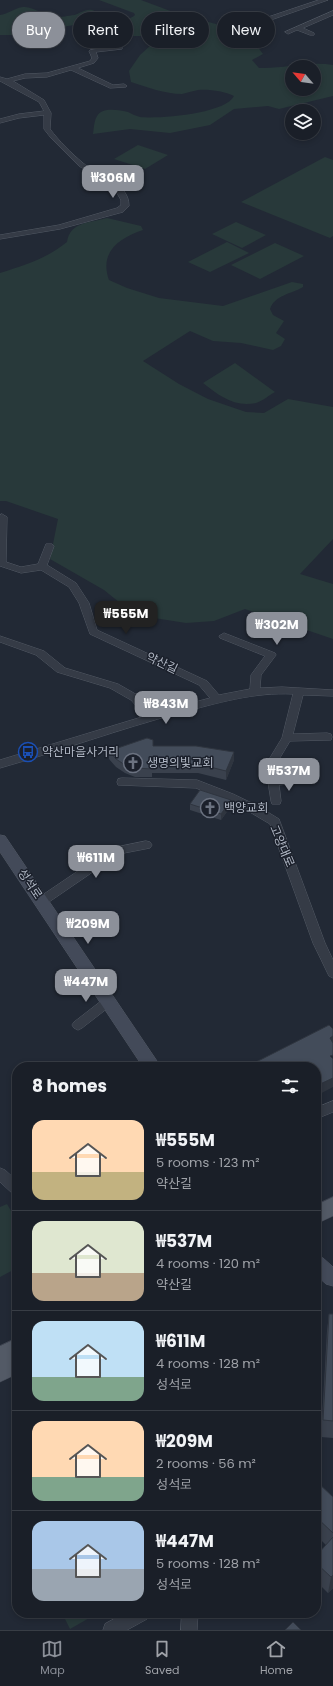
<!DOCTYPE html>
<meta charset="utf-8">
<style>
:root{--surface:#1a1f28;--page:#232730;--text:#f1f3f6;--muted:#9fa2a8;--line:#383d45;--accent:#8c9099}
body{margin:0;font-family:Poppins,"Noto Sans KR",sans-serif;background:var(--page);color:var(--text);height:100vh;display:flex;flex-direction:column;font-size:15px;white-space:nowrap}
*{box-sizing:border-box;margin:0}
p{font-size:13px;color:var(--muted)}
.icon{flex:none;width:22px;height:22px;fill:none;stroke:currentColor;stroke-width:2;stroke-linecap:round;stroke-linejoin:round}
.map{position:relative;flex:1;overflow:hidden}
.details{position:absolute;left:12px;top:1062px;width:309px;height:556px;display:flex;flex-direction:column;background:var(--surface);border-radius:16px;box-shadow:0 2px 6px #0003,0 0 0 1px var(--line)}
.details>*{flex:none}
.top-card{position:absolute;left:12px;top:12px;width:309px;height:36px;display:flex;gap:8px}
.needle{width:26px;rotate:298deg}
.controls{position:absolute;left:285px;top:60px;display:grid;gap:8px}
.controls a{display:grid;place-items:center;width:36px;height:36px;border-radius:50%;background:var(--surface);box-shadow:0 2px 6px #0003,0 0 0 1px var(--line);font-size:20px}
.price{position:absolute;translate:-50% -34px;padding:0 9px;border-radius:8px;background:var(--accent);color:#fff;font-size:13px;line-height:26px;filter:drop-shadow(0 1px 2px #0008)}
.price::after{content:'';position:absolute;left:50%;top:24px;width:12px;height:9px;margin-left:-6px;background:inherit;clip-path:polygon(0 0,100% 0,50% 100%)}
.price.on{background:#222;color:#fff}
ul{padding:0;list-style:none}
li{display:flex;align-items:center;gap:12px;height:100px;padding:0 20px}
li+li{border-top:1px solid var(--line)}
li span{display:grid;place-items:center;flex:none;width:112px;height:80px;border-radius:12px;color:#555}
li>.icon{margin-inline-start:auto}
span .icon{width:48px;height:48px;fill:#fffc;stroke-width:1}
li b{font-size:17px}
h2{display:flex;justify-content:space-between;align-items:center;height:48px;padding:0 20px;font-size:17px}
.pill{padding:0 14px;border-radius:18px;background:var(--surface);box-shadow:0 2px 6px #0003,0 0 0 1px var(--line);font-size:14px;line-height:36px}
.pill.on{background:var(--accent);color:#fff}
.menu{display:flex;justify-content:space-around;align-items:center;height:56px;border-top:1px solid var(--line);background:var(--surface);font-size:11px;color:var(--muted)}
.menu a{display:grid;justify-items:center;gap:2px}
.menu .on{color:var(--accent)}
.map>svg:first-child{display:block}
.green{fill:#28393a;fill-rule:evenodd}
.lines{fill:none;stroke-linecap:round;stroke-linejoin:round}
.street-casing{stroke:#525964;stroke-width:1}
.secondary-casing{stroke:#525964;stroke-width:1}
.primary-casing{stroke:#3e4450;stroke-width:1}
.street{fill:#353b46;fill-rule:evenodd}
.secondary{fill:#434a59;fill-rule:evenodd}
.primary{fill:#535a66;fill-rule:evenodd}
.wall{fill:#3a414d}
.shaded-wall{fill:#2f353f}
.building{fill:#434c5a;stroke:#2f353f}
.labels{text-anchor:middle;stroke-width:3;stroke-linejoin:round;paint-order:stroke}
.street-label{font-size:12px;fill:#afb6c3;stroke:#1b202b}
.poi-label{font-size:12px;fill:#afb6c3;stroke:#1b202b;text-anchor:start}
</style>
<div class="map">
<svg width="333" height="1630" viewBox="0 0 333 1630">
<rect width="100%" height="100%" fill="#222935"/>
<!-- green -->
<g class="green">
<path d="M99,0h42l40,15 35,9 15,7 7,8 19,7 6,8 -11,6 7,8c25,1 49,-7 74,-3v31l-54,13 -11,-3 -34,3 -24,16 -40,8 -40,-4 -37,5c1,-7 1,-18 8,-22 6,-4 20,-2 27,0 4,2 8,4 12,5 19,2 85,-3 94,-21 -10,-5 -25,-7 -36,-6 -6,1 -11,3 -16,4 -17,0 -35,-7 -51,-12l-2,-11 11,-16 21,-19h-36l-51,-11 -36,6 -13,4h-25v-20c8,-1 15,-7 23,-8 10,-1 22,9 32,10 6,0 14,-1 19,-2 6,-1 10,-6 18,-5 4,1 7,5 10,7 9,3 26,5 33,-2l-1,-2zM292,67h22v22h-22z"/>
<path d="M138,145l30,10 -23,14 -31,-10z"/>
<path d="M325,157l8,3v76l-3,2 -89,-36z"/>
<path d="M107,218l34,8 2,4c-24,8 -44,22 -34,50l18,8 32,10 64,8 69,-24 11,2v3c-12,7 -28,8 -33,22l3,6 11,6 -8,12 9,6 -4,7 -8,4 -32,-7 -28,-2 -23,-10 -47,30 36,23 29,15 38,13 18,1 24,-14 45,8v132l-33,35 33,10v55l-88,-30 -31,12 -28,2 -51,-8 -31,-25 -54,-31 8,-40 -52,-18h-6v-228c25,-8 46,-14 67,-31 3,-21 24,-19 40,-24z"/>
<path d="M236,222l30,13 -24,13 -30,-14z"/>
<path d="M227,242l22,11 -39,19 -22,-10z"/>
<path d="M275,243l29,13 -44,23 -29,-14z"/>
<path d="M235,363l40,29c-6,3 -12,9 -19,11 -21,5 -38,-8 -53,-20z"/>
<path d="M7,1204l10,17v47l-17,9v-70z"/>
<path d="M62,1613h36l-28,16z"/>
</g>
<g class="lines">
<!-- street casing -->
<g class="street-casing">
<g id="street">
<path d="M319,0h9l-63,22 -37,7 -3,-2 37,-8z"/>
<path d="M333,11v4l-30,13 11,5v2h-4l-13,-5 -9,4 -3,-2z"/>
<path d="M120,46l2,1v2l-26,3 2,6 -4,5 -16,5 35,17 11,-1 3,2 -1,1 -16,1 -39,-18 -24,7 -22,1 -12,3 31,19 7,13 -1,16c9,12 21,24 33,34 15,13 46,19 46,43l-6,6 -63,17 -60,10v-4l59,-10 58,-17 4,-3v-5l-7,-12 -35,-22 -28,-28 -7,-9v-14l-25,3 -19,5v-4l19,-5 25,-3 -5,-9 -39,-21v-4l7,2 18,-5 22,-1 43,-12 2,-3 -3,-7 1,-1z"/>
<path d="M2,514l5,3 -1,45 15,5 17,-3 8,-20h6l2,2 -7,19 29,18 13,20 8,27 110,51 12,14 31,-6 1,-14 14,-19 -45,-18 -1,-2 5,-3 51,20 1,2 -15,20 -1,13 22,-1 51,3v6l-30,-1 -10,39 34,-1 4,1 1,3 -1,3 -41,1 -12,20v17l26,-3 4,1 1,3 -1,3 -29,3 2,16 -1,3h-8l-1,-3 -3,-19v-21l14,-23 11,-44c-39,-2 -76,9 -113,19 -61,16 -120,38 -180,55v-8l145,-44 -14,-16 -21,-12 -53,-16 -21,-17 -36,-13v-6l44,15 21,17 53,16 21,12 15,17 56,-15 -11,-13 -109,-51 -11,-31 -10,-16 -28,-17 -20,3 -21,-7v-51z"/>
<path d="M122,778l75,2 36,14 23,11 23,14 46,124 8,17v18l-4,-2 -16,-33 -43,-119 -22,-13 -52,-23 -78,-3 -1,-3 1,-3z"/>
<path d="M146,841l4,1 2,3 -2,3 -31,6 -73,50 -4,1 -4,-1 -2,-3 2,-3 74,-50z"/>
<path d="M109,996l4,2 2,3 -2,3 -31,24 -4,2 -4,-2 -2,-3 2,-3 31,-24z"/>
<path d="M333,1101v11l-17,7v-11z"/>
<path d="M0,1168l5,2 12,11v14l-5,-2 -12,-11z"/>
<path d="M125,1613h24l-2,6 -20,11h-24l2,-6z"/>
<path d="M182,1613h16l-1,17h-16z"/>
</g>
</g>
<!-- secondary casing -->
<g class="secondary-casing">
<g id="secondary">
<path d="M0,835l5,1 156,231h-18l-143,-215z"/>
<path d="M316,1256l7,2 10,9v19l-7,-2 -10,-9z"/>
</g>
</g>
<!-- primary casing -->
<g class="primary-casing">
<g id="primary">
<path d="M333,1197v19l-17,8v-19z"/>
<path d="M17,1338v36l-17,8v-36z"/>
</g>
</g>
<!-- street -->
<use href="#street" class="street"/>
<!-- secondary -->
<use href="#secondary" class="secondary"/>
<!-- primary -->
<use href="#primary" class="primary"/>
</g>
<!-- wall -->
<g class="wall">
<path d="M153,746l81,6v8l-8,20 -28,-7h-46v4h-17l-10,-4 -9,-6 -7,-8v-8z"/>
<path d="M190,804l41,2 -10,14 -31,-10z"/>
<path d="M329,1314h4v124l-12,-1 6,-106z"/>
<path d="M316,1481l17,16v91l-5,5 -12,-12v-25l10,-11 -10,-10z"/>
</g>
<!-- shaded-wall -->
<g class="shaded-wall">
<path d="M234,752v8l-8,20v-9z"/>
<path d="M231,800v6l-10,14v-6z"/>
<path d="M333,1036v10l-3,-8z"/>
<path d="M333,1078v9l-17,9v-10z"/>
<path d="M333,1575v13l-5,5 3,-16z"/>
</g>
<!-- building -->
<g class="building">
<path d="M147,738l6,2v6h43l38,6 -8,19 -28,-7 -46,1v4l-17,-1 -10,-3 -9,-6 -7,-8z"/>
<path d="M200,790l31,10 -10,14 -31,-10z"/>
<path d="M329,1025l4,4v7l-3,2 3,5v12l-3,1 3,3v19l-17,8v-19h-71l17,-8z"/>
<path d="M329,1314h4v107l-10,-1z"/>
<path d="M316,1481l17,16v36l-17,-16z"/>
<path d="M333,1537v38l-2,2 -15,-14v-7z"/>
<path d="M293,1622l8,8h-16z"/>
</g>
<!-- icons -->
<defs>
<g id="bus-ring" transform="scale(1)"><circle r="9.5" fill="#1b202b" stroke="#1a4fb4" stroke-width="1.5"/><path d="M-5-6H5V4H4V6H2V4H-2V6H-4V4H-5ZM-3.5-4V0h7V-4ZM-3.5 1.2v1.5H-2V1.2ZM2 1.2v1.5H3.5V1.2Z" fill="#1a4fb4"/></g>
<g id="church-ring" transform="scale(1)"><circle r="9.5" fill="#1b202b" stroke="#6b7280" stroke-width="1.5"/><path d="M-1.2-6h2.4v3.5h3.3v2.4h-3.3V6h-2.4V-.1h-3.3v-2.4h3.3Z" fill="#6b7280"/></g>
</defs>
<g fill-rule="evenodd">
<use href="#bus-ring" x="28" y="752"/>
<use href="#church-ring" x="133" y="763"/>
<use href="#church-ring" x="210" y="808"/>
</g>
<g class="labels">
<!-- street labels -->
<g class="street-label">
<text transform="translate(162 663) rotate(25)" y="4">약산길</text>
<text transform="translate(282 846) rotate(67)" y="4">고양대로</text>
<text transform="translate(30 884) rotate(56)" y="4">성석로</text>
</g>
<!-- poi labels -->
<g class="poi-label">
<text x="42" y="756">약산마을사거리</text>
<text x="147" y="767">생명의빛교회</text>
<text x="224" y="812">백양교회</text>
</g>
</g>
</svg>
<div class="controls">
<a><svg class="needle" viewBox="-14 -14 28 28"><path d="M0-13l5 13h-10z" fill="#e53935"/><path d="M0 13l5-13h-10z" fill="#9fa2a8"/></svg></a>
<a><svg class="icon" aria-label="layers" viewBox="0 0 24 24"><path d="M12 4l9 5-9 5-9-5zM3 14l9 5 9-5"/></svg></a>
</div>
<b class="price" style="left:113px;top:199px">₩306M</b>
<b class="price on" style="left:126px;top:635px">₩555M</b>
<b class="price" style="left:277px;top:646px">₩302M</b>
<b class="price" style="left:166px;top:725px">₩843M</b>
<b class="price" style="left:289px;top:792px">₩537M</b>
<b class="price" style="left:96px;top:879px">₩611M</b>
<b class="price" style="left:88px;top:945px">₩209M</b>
<b class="price" style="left:86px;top:1003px">₩447M</b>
<div class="top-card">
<a class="pill on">Buy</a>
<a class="pill">Rent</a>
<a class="pill">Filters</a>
<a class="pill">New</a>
</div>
<section class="details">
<h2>8 homes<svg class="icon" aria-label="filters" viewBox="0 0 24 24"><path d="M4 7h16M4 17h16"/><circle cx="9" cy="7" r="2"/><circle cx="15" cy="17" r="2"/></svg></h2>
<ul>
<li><span style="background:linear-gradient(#ffd9b3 65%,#c2b280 0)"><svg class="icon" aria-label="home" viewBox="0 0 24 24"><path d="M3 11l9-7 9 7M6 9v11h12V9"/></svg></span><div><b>₩555M</b><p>5 rooms · 123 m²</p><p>약산길</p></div></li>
<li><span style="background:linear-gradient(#dfe7d0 65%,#b9a48a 0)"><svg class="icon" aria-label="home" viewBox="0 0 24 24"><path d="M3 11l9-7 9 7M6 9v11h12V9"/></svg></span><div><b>₩537M</b><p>4 rooms · 120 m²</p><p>약산길</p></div></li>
<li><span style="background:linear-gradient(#bfe0f5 70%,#7fa58c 0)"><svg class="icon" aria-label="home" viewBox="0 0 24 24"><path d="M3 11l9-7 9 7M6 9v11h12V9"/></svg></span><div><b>₩611M</b><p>4 rooms · 128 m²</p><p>성석로</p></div></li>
<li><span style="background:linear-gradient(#ffd9b3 70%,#7fa58c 0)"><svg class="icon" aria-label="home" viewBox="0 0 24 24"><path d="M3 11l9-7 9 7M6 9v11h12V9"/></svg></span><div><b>₩209M</b><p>2 rooms · 56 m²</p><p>성석로</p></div></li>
<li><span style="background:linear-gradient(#a9c7e8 60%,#9aa5b1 0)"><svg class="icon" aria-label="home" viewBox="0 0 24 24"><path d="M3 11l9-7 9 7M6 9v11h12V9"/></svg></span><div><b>₩447M</b><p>5 rooms · 128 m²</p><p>성석로</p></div></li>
</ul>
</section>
</div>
<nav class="menu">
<a class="on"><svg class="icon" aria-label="map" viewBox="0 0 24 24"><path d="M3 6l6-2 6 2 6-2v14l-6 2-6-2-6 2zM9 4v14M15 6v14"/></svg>Map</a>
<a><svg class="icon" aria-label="saved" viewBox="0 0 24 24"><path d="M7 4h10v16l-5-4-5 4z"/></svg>Saved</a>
<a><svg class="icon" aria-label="home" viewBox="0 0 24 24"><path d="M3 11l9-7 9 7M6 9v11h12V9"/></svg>Home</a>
</nav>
